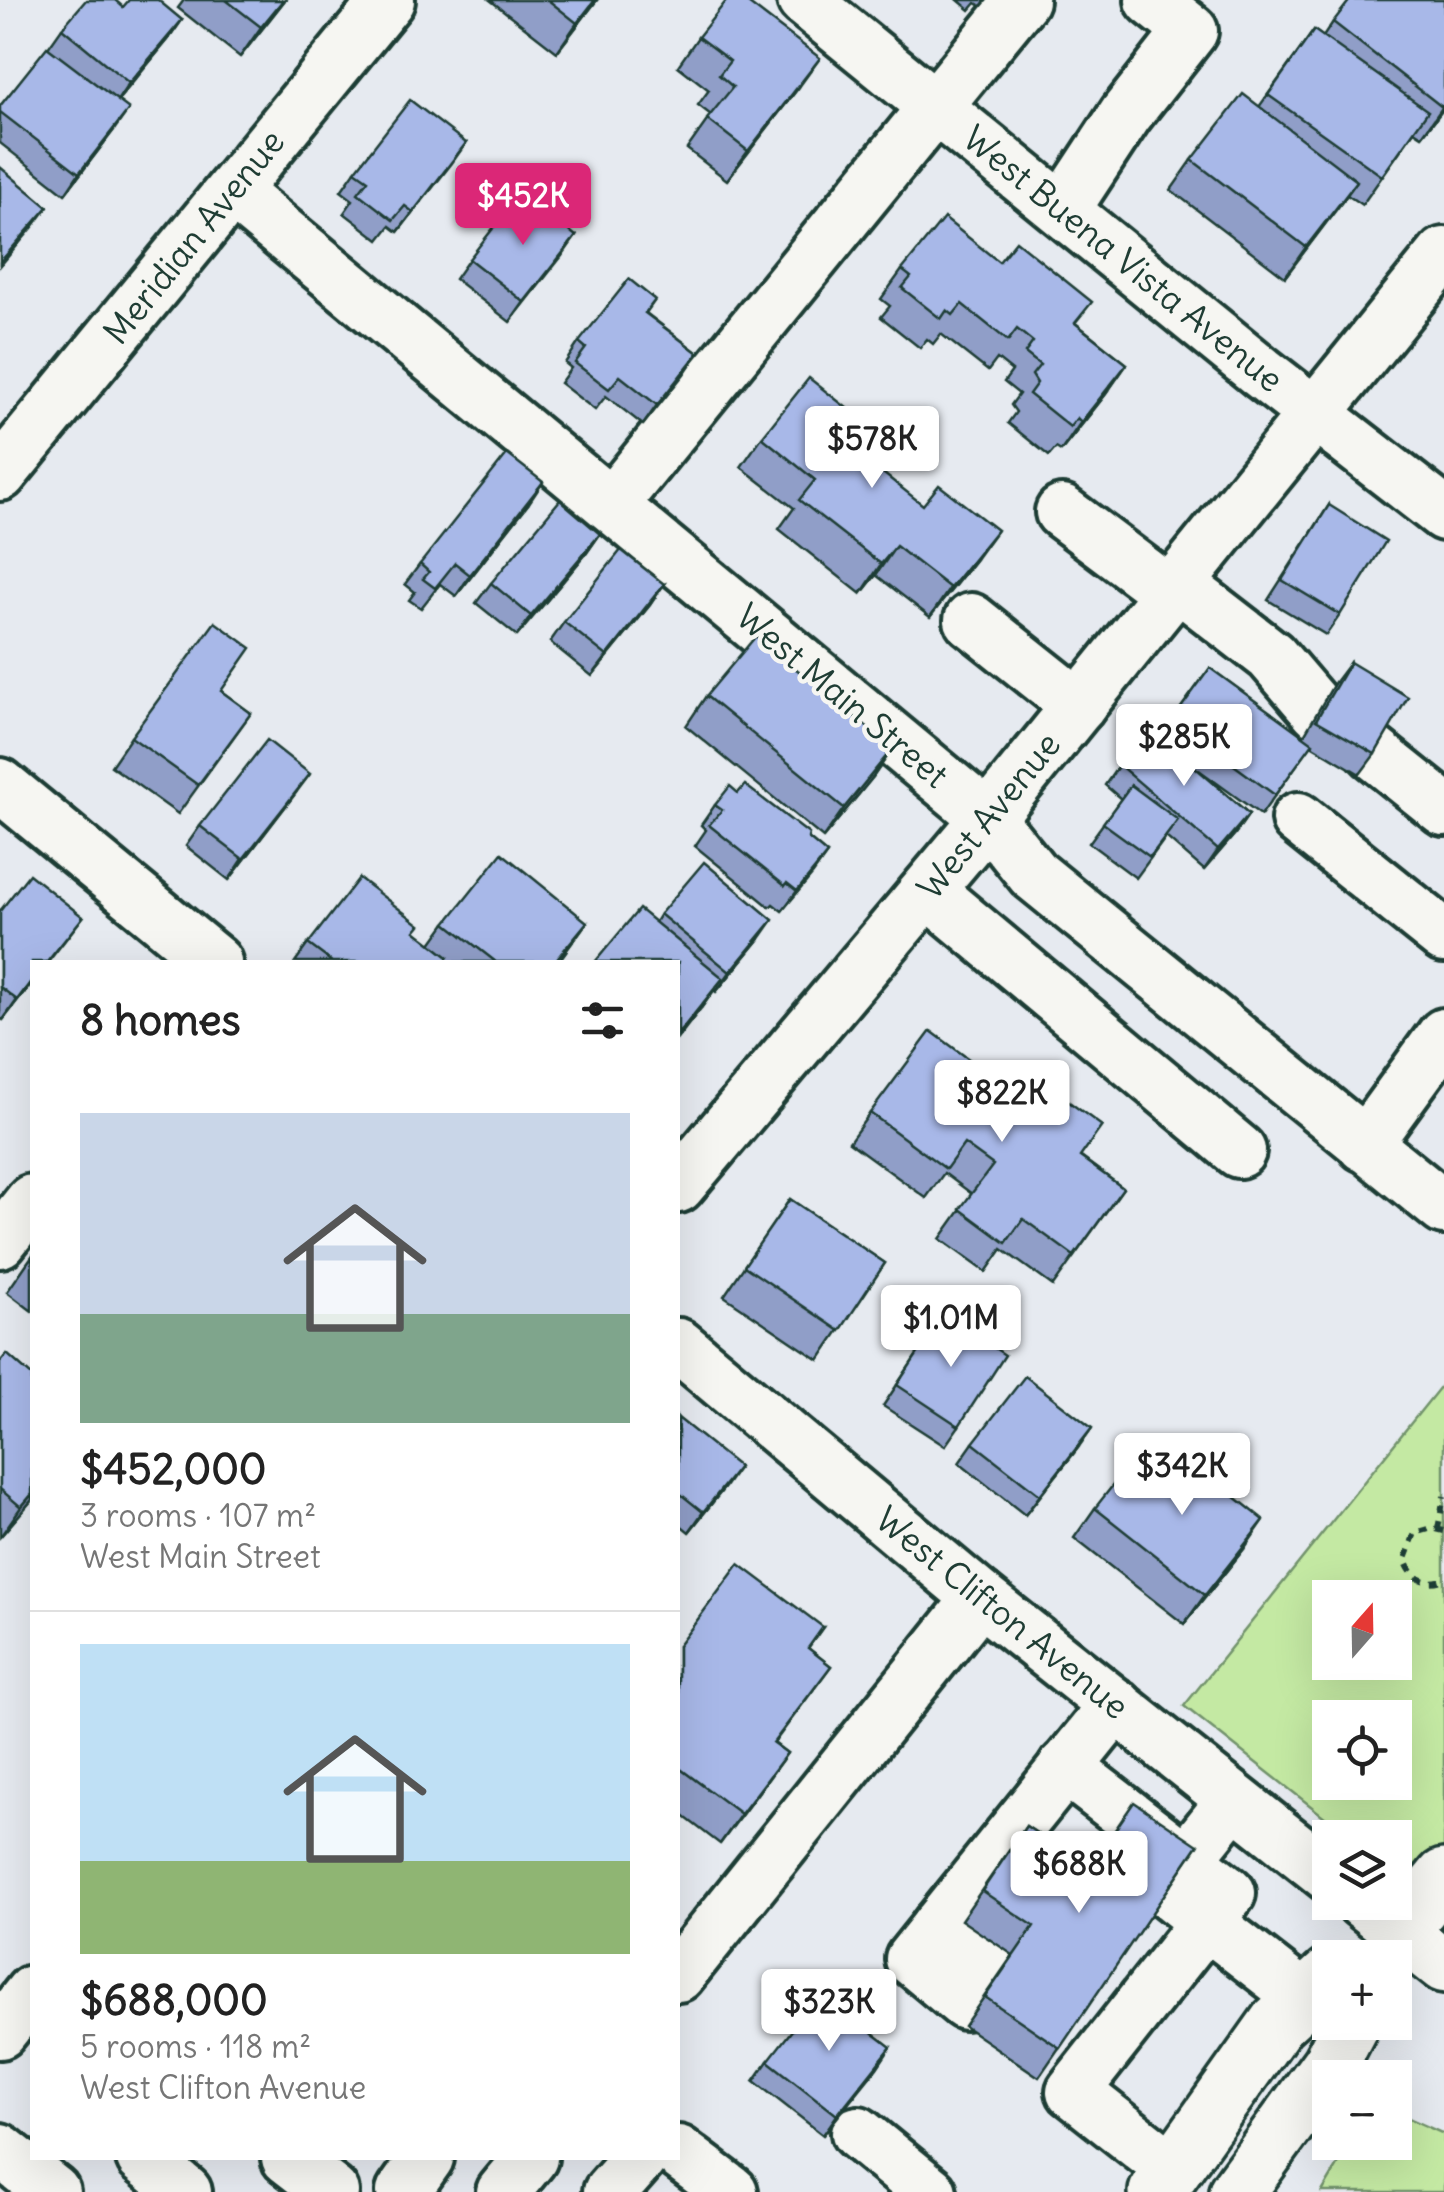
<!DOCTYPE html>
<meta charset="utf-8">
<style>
:root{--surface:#fff;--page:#f6f6f6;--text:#222;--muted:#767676;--line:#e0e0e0;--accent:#db2777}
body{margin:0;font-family:Delius,sans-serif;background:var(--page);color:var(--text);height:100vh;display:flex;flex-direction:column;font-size:38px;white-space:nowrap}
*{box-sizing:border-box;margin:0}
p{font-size:32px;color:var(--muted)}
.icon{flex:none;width:55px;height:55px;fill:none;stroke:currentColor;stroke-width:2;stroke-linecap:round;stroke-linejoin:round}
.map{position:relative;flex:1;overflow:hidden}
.panel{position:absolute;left:30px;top:960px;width:650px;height:1200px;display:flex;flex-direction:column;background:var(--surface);border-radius:0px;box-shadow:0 10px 40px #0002}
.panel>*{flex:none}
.needle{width:65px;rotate:20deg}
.fabs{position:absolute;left:1312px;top:1580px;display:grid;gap:20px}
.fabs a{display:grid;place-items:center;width:100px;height:100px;border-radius:0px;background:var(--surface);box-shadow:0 10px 40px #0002;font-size:50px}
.price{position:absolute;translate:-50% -85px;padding:0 22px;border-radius:10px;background:#fff;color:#222;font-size:32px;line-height:65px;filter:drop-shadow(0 2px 5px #0008)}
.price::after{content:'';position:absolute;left:50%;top:60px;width:30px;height:22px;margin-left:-15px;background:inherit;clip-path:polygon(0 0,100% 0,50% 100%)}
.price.active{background:var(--accent);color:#fff}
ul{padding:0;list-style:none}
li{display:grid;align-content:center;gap:20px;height:530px;padding:0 50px}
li+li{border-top:2px solid var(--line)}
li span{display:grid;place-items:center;height:310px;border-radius:0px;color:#555}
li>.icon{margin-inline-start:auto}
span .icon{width:180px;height:180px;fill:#fffc;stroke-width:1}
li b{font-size:42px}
h2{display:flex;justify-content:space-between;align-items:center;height:120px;padding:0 50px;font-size:42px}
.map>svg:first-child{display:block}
.green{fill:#c4e9a3;stroke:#72936c;stroke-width:2.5;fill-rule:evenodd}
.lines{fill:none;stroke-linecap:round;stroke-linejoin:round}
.minor-casing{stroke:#1f3d34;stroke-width:60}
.major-casing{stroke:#1f3d34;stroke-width:62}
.path{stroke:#1f3d34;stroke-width:6;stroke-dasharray:8 8;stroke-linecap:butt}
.minor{stroke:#f6f6f2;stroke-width:52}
.major{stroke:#f6f6f2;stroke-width:55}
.wall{fill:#909ec8;stroke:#1f3d34;stroke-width:2.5}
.shaded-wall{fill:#7681a2;stroke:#1f3d34;stroke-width:2.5}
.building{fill:#a8b8e8;stroke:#1f3d34;stroke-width:2.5}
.labels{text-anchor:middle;stroke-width:9;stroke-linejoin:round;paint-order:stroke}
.street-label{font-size:35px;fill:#1f3d34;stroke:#f6f6f2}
</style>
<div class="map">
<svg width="1444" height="2192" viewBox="0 0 1444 2192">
<rect width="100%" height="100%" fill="#e6eaf0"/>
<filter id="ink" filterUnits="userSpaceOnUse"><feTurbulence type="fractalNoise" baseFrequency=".01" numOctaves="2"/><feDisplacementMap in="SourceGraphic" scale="20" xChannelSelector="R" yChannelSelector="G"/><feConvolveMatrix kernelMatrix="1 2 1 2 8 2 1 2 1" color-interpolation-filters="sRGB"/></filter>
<g filter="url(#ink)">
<!-- green -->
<g class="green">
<path d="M1444,1382v531l-49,-39v-36l-45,-1 -166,-131zM1330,1598h65v64h-65zM1330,1718h65v64h-65z"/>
<path d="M1395,2112l49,22v58h-122l29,-49 44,-1z"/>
</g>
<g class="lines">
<!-- minor casing -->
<g class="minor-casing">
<g id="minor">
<path d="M804,0l457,372 183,142"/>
<path d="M232,191l756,627 45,56 411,334"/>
<path d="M1063,210l63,-96 65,-83 -39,-31"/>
<path d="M0,474l388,-474"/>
<path d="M611,505l411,-505"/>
<path d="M1062,512l108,81"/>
<path d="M1178,584l93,72 47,55"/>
<path d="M971,620l108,86"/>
<path d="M1373,752l71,57"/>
<path d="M0,785l215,177"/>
<path d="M1298,819l146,117"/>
<path d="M928,891l311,260"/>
<path d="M1364,1145l80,-110"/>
<path d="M678,1186l310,-368 456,-564"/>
<path d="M0,1241l32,-40"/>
<path d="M678,1345l302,253 350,278"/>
<path d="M1065,1767l115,89"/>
<path d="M1167,1891l39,31 23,-29 -43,-33 47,-59"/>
<path d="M1363,1902l81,64"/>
<path d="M938,1926l55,48"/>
<path d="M678,1975l302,-377"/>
<path d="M965,2003l-53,-44 204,-254"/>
<path d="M0,2032l32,-40"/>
<path d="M858,2133l72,59"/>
<path d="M0,2150l53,42"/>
<path d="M678,2152l53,40"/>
<path d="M143,2158l42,34"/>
<path d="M288,2158l44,34"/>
<path d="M1172,2169l-99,-78 133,-169 97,75"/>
<path d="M403,2192l24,-34"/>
<path d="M503,2192l28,-34"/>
<path d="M610,2192l30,-34"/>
</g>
</g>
<!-- major casing -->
<g class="major-casing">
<g id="major">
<path d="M1386,1958l14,-27 44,-54"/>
<path d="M1157,2192l120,-169 53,-48"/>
<path d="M1237,2192l93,-128 22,-42"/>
</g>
</g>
<!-- path -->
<g class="path">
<path d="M1438,1529l6,-33"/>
<path d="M1444,1531l-12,-3 -17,5 -10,26c5,18 20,28 39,20"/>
</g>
<!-- minor -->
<use href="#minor" class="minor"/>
<!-- major -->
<use href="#major" class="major"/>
</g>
<!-- wall -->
<g class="wall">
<path d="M184,0h101l-45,57 -62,-49z"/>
<path d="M490,0h107l-40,52z"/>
<path d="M958,0h28l-5,6 -5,-3 -6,7z"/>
<path d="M1444,0v108l-22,28 -8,-5 -52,74 -15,-10 -62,82 -114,-87 21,-30 67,-53 55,-77 9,7 10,-15z"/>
<path d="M123,7l59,13 -14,20 -51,61 -3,29 -49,64 -65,-51v-37l48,-58 14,-20z"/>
<path d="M698,37l101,50 -72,93 -40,-31 24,-34 -13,-10 11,-15 -31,-24z"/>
<path d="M466,143l-68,89 -8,-6 -11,14 -35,-27 9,-13 -12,-9 14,-20z"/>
<path d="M576,236l-66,86 -55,-43 14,-20z"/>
<path d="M902,270l175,54 50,40 -21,30 -45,57 -5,-3 -7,8 -41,-33 8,-11 -5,-7 8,-11 -15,-12 8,-11 -15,-12 -9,12 -47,-37 -8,10 -6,-5 -7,9 -39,-31 9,-11 -9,-7z"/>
<path d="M655,300l-9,13 52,40 -55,72 -37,-29 -11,14 -35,-27 11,-15 -6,-5 14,-21z"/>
<path d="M762,437l88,10 126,112 -46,58 -54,-42 -15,19 -82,-65 15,-21 -53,-41z"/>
<path d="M529,503l-73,93 -16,-12 -19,24 -12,-8 6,-8 -10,-8 15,-20z"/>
<path d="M1329,505l11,110 -14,20 -58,-35z"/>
<path d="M600,534l-14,20 -69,82 -41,-33 15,-20z"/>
<path d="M664,584l-14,21 -58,71 -42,-34 14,-20z"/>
<path d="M1350,662l25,92 -15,20 -49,-29 -50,70 -62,-45 50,44 -14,20 -31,36 -38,-33 -30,41 -47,-35 32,-44 -16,-14 14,-20 41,-28 50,-69 93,69 32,-55z"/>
<path d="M221,691l30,22 -73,101 -67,-48 20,-29z"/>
<path d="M706,696l187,52 -20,29 -50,61 -137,-112z"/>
<path d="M738,793l70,45 19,16 -45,57 -9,-7 -3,3 -75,-61 11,-16 -5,-5 14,-20z"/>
<path d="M295,794l-66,86 -43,-34 14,-20z"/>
<path d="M0,911l83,6 -80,103 -3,-2z"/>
<path d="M660,914l99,26 -43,52 -2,-2 -12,17 -47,-85z"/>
<path d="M587,922l-29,40h-263l13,-18 107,-12 16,12 15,-21z"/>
<path d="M1039,1111l42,46 42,31 -70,98 -51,-37 -16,23 -46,-33 32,-45 -28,-21 -18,25 -77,-56 21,-29z"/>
<path d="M790,1199l95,64 -66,97 -95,-64z"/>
<path d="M32,1256v55l-25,-19z"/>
<path d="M944,1314l15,112 -14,20 -62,-40z"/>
<path d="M0,1362l32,138 -32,37z"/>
<path d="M678,1418l47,69 -36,45 -11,-9z"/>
<path d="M973,1443l105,5 -53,67 -66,-52z"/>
<path d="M1153,1477l91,72 -60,75 -110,-86 21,-30z"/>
<path d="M823,1627l-15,21 23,18 -57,77 13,10 -67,91 -42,-32v-166z"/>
<path d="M1026,1826l63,42 109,-23 -159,232 -75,-51 49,-71 -52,-35z"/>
<path d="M891,2047l-68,88 -69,-54 14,-20z"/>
</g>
<!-- shaded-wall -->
<g class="shaded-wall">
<path d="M283,0h2l-45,57 21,-30z"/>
<path d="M595,0h2l-40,52 20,-29z"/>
<path d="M182,20l-14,20 -53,64 14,-21z"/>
<path d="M820,58l-21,29 -72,93 21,-29z"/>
<path d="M1444,105v3l-22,28z"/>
<path d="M129,109l-15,21 -49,64 14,-21z"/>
<path d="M466,143l-14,20 -54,69 15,-20z"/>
<path d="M1357,181l-21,29 -51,67 21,-30z"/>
<path d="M48,207l-15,20 -33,39v-4z"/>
<path d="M576,236l-14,20 -52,66 14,-20z"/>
<path d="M698,353l-14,21 -41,51 14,-20z"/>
<path d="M1127,364l-21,30 -45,57 20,-29z"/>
<path d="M543,482l-14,21 -73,93 14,-21z"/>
<path d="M997,530l-21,29 -46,58 20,-29z"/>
<path d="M600,534l-14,20 -69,82 14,-20z"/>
<path d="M896,546l-20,29 -15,19 20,-30z"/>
<path d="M664,584l-14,21 -58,71 15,-20z"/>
<path d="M893,748l-20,29 -50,61 21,-30z"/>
<path d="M310,774l-15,20 -66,86 14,-21z"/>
<path d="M1249,814l-14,20 -31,36 14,-20z"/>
<path d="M827,854l-14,20 -31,37 15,-20z"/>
<path d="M773,920l-14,20 -43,52 14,-20z"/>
<path d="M587,922l-29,40h-4z"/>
<path d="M723,978l-21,29 -24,31v-4z"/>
<path d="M32,980v3l-29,37 14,-20z"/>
<path d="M1092,1428l-14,20 -53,67 15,-20z"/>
<path d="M739,1467l-14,20 -36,45 14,-20z"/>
<path d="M32,1494v6l-32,37 21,-30z"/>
<path d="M1264,1520l-20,29 -60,75 21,-29z"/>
<path d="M787,1753l-21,29 -46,62 21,-30z"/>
<path d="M891,2047l-14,21 -54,67 14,-20z"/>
</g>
<!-- building -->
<g class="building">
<path d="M86,0h29l8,7 6,-7h29l24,20 -53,63 -67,-55z"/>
<path d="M226,0h57l-22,27z"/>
<path d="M548,0h47l-18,23z"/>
<path d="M727,0h17l76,58 -72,93 -41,-32 26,-32 -14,-12 11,-14 -32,-24z"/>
<path d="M1350,0h94v105l-2,2 -109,-85z"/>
<path d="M1314,30l114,81 -46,65 -114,-81z"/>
<path d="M47,47l82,62 -50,64 -79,-61v-6z"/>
<path d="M1243,94l114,87 -51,66 -114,-87z"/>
<path d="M410,100l56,43 -53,69 -8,-6 -12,14 -35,-27 10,-13 -13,-9z"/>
<path d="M0,167l48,40 -48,55z"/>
<path d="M521,193l55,43 -52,66 -55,-43z"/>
<path d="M944,218l55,44 17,-21 76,61 -17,21 52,41 -46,58 -4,-4 -7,9 -41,-33 8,-11 -5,-8 8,-10 -15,-12 8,-11 -16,-13 -9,12 -46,-37 -9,11 -6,-5 -6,9 -39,-31 9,-11 -9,-7z"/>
<path d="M629,279l26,21 -10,13 53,40 -41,52 -37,-29 -11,13 -34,-26 11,-15 -7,-6z"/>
<path d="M809,378l58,46 -18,22 74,59 16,-20 58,45 -47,58 -54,-42 -15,18 -82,-64 16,-20 -53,-43z"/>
<path d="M507,454l36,28 -73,93 -15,-12 -20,25 -12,-9 6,-7 -9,-8z"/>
<path d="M560,500l40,34 -69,82 -40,-33z"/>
<path d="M1329,505l57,36 -46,74 -58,-35z"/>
<path d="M621,550l43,34 -57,72 -43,-34z"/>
<path d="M215,622l36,26 -30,43 30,22 -53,72 -67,-48z"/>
<path d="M756,636l137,112 -49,60 -138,-112z"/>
<path d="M1350,662l58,35 -33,57 -59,-34z"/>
<path d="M1210,668l103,75 -38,52 -103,-75z"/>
<path d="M1151,729l98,85 -31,36 -99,-85z"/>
<path d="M267,740l43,34 -67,85 -43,-33z"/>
<path d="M745,785l64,49 -1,4 19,16 -30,37 -10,-8 -2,3 -76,-61 13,-15 -7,-5 15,-19 8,7z"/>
<path d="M1131,785l47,35 -28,37 -47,-34z"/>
<path d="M502,853l85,69 -33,40h-58l-50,-39z"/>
<path d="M704,862l69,58 -43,52 -70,-58z"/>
<path d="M29,874l54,43 -36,45h-15v18l-15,20 -17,-13v-76z"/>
<path d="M359,878l61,47 -5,6 33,26 -4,5h-112l-24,-18z"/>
<path d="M639,909l84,69 -45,56v-72h-83z"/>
<path d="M931,1031l108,80 15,-20 48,35 -22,31 43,31 -49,68 -51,-37 -17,24 -46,-34 33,-44 -29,-21 -18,25 -76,-56z"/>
<path d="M790,1199l95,64 -45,68 -96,-65z"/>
<path d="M944,1314l61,41 -46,71 -62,-41z"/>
<path d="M7,1354l25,22v118l-11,13 -21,-18v-127z"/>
<path d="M1025,1376l67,52 -52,67 -67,-52z"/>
<path d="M678,1418l61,49 -36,45 -25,-20z"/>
<path d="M1175,1449l89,71 -59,75 -110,-87 37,-47 21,16z"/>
<path d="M739,1564l84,63 -15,21 23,18 -58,77 14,10 -46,61 -63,-47v-121z"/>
<path d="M1134,1802l64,43 -138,203 -75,-51 49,-71 -52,-35 44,-65 63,42z"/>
<path d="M821,1993l70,54 -54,68 -69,-54z"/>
</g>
</g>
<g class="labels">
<!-- street labels -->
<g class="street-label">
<text transform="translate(194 237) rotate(-51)" y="12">Meridian Avenue</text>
<text transform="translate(1123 259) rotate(39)" y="12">West Buena Vista Avenue</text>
<text transform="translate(842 696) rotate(40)" y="12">West Main Street</text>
<text transform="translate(989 816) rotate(-51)" y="12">West Avenue</text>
<text transform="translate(1002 1613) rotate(39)" y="12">West Clifton Avenue</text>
</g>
</g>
</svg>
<div class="fabs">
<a><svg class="needle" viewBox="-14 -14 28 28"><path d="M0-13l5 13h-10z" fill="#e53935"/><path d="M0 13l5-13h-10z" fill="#767676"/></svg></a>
<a><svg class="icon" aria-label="locate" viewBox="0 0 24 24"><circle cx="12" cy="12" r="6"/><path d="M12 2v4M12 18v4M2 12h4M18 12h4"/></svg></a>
<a><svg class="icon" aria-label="layers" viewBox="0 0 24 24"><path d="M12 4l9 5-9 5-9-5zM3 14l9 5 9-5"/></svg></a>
<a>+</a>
<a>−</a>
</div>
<b class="price active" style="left:523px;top:248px">$452K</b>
<b class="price" style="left:872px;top:491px">$578K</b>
<b class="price" style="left:1184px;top:789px">$285K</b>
<b class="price" style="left:1002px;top:1145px">$822K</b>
<b class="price" style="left:951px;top:1370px">$1.01M</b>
<b class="price" style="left:1182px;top:1518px">$342K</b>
<b class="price" style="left:1079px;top:1916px">$688K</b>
<b class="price" style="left:829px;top:2054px">$323K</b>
<section class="panel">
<h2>8 homes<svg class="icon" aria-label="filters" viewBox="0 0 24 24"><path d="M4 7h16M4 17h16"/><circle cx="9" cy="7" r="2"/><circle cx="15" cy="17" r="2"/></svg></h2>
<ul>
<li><span style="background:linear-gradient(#c9d6e8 65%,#7fa58c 0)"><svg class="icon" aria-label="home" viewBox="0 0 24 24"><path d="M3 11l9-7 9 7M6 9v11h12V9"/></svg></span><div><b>$452,000</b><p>3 rooms · 107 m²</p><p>West Main Street</p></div></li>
<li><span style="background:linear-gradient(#bfe0f5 70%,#8fb573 0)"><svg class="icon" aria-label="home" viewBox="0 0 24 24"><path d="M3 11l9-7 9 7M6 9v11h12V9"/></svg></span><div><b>$688,000</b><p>5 rooms · 118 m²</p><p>West Clifton Avenue</p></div></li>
</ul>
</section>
</div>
